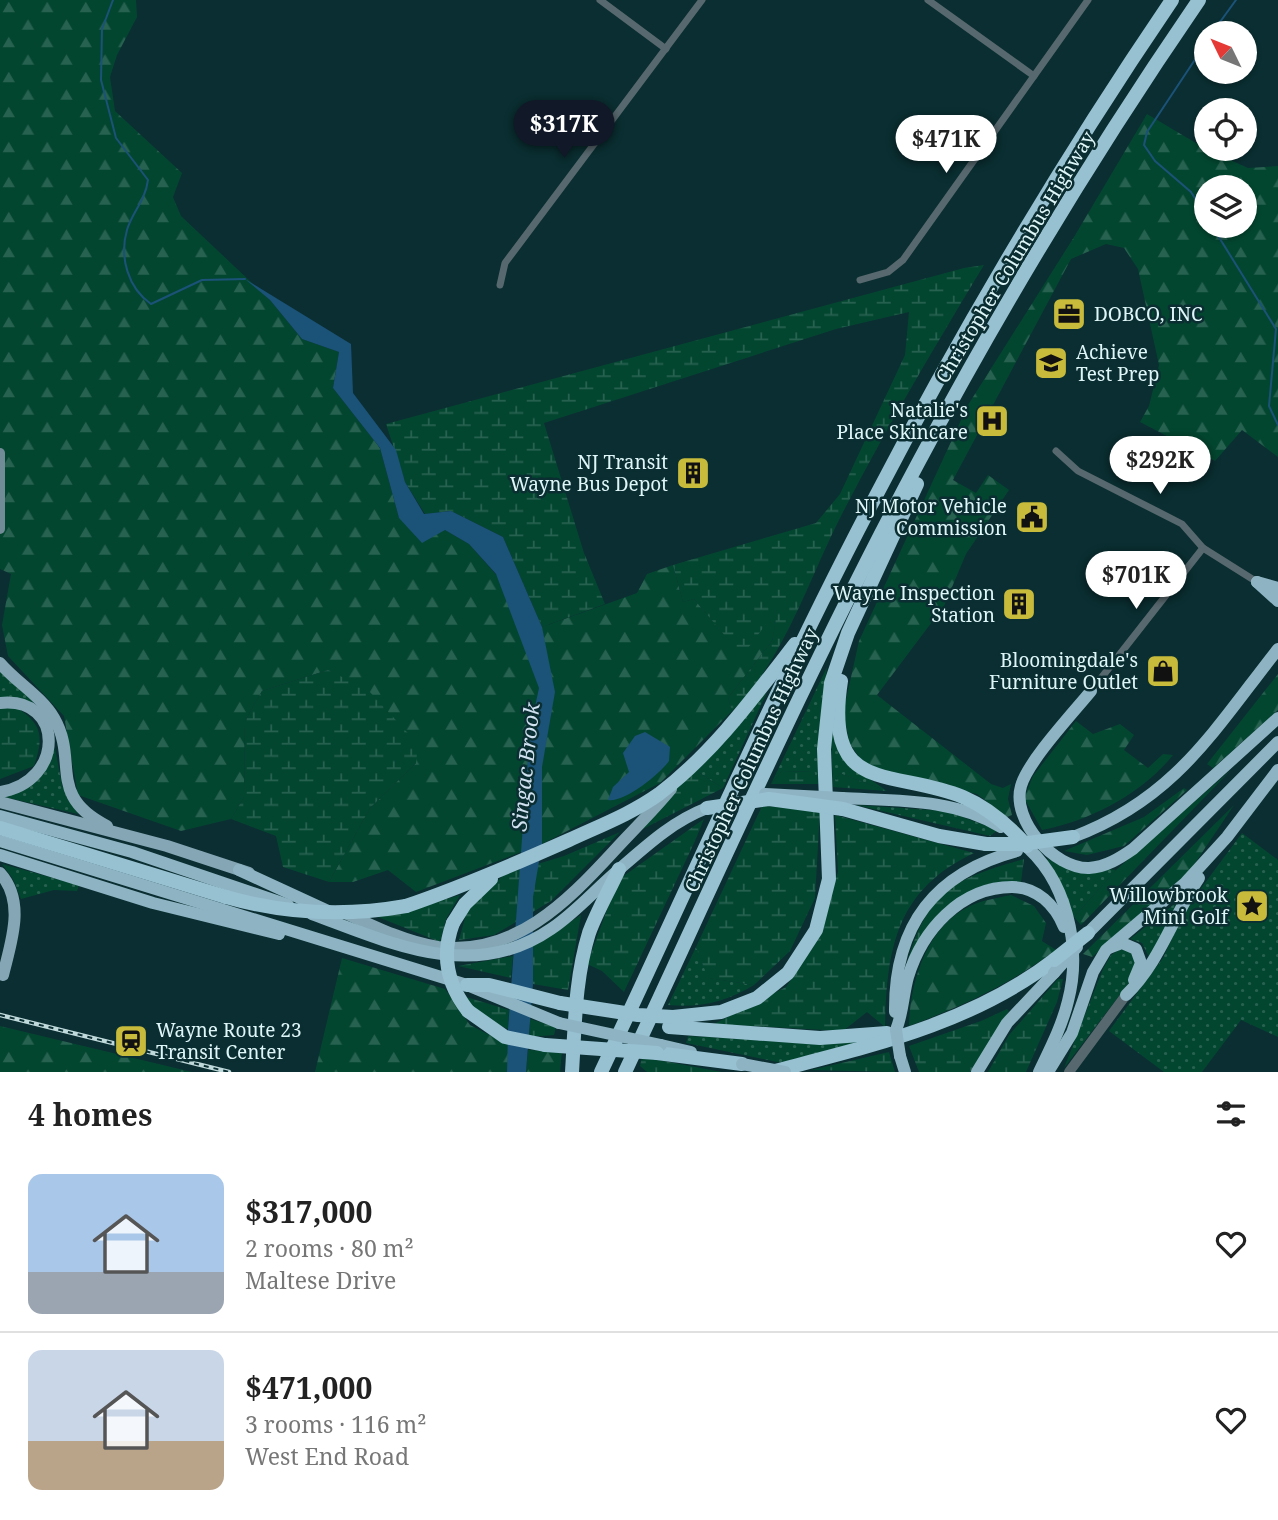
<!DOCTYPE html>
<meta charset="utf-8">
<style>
:root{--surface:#fff;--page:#f6f6f6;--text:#222;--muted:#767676;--line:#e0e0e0;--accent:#111827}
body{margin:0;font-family:"Noto Serif",serif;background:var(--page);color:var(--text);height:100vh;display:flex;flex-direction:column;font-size:26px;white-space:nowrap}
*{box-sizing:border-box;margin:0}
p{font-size:23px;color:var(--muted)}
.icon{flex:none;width:38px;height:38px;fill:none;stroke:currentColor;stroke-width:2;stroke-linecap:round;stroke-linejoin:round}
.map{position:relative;height:1072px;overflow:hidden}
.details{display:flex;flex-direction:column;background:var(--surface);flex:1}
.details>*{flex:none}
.needle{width:46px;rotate:313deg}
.fabs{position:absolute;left:1194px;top:21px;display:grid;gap:14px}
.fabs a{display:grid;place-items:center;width:63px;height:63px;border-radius:50%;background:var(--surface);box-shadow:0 2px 5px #0004;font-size:35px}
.price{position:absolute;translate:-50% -60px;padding:0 16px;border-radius:24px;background:#fff;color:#222;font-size:23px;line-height:46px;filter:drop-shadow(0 2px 4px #0008)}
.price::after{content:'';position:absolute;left:50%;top:42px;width:21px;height:16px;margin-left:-10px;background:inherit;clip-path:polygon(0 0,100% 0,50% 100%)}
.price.selected{background:var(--accent);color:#fff}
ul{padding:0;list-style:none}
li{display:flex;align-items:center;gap:21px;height:175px;padding:0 28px}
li+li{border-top:2px solid var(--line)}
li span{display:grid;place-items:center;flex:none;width:196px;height:140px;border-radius:14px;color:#555}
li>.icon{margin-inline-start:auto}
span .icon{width:84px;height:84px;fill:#fffc;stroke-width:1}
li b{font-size:30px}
h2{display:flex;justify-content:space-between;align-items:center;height:84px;padding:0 28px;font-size:30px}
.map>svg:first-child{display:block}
.grass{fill:url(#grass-dots)}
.forest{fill:url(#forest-firs);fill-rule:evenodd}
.wetland{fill:url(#wetland-marsh)}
.water{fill:#1b5278}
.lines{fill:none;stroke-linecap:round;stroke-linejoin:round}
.stream{stroke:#1b5278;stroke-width:2}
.minor{stroke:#57686e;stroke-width:7}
.tertiary{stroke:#57686e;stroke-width:10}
.secondary{stroke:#718c96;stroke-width:10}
.primary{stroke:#85a7b5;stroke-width:12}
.trunk{stroke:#8eb4c3;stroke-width:12}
.motorway{stroke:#97c0d1;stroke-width:14}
.rail-casing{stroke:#bfd8da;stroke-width:4.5}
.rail{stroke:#0a2e31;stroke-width:2;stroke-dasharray:5;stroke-linecap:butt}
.trunk-bridge{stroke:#8eb4c3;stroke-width:12}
.motorway-bridge{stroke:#97c0d1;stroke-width:14}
.labels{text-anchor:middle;stroke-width:5;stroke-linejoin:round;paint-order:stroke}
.street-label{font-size:19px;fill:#dff6f8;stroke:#0a2e31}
.poi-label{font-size:19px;fill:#dff6f8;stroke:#0a2e31;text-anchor:end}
.water-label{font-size:21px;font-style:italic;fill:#d0e1f0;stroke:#0a2e31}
</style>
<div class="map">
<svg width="1278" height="1072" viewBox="0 0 1278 1072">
<defs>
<pattern id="grass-dots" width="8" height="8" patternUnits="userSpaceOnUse" patternTransform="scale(1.75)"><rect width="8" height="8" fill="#034630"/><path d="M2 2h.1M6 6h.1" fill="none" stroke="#27614f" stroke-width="1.8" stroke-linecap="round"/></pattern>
<pattern id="forest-firs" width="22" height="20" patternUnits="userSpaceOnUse" patternTransform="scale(1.75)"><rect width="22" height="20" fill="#034630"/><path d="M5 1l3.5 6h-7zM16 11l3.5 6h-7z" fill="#27614f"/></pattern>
<pattern id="wetland-marsh" width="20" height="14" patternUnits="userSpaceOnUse" patternTransform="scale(1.75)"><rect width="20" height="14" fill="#034630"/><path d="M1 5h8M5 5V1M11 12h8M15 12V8" fill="none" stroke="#27614f"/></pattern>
</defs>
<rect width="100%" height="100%" fill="#0a2e31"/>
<!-- grass -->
<g class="grass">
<path d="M827,667l-8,70v47l-5,-12 -32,-1 -11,13z"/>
<path d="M0,670l34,33 -34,-5z"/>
<path d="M767,692l-44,96 -30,-19z"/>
<path d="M830,716l18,48 39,27 -48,-18 -6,14z"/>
<path d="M55,748l7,37 16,29 -78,-18 43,-24z"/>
<path d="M856,805l90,6 52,19 -8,6z"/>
<path d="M1242,833l36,27v177l-37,-17 -39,52h-38l-55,-41 54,-73 22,-48z"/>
<path d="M1047,858l9,5 60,7 -42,47z"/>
<path d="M2,864l77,21 -2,6 -23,-1 -33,9 -8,-20z"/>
<path d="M1177,902l-27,57 -8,-16 -12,-4z"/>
<path d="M696,947l13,31 45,7c-28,17 -54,23 -86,20z"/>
<path d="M1119,950h8l9,7 -5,23 -67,88 39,-99 8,-14z"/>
<path d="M688,1036l113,6 69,-3 -88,24 -96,-20z"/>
</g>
<!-- forest -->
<g class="forest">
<path d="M0,0h136l1,17 -20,38 -7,22 5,34 67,62 -9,24 8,19 89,84 32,39 37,13 -6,36 47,60 19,70 46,12 24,14 73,83 95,-34 10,-19 26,-9 10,37 11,-3 48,56 37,-49 -7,35 -44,57 4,13 -72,72 -118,61 -126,48 -28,-22 -35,12h-24l41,-74 46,-45 -88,-93 -66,21 -17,30 -1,76 -13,22 -50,12 -103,-36 -14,-79 -56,-60 -6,-31 9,-51 -11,-5z"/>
<path d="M1147,114l59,35 42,19 30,-2v291l-36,-27 -27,31 -75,-39 9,-16 10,-41 -21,-96 -14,-21 -18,-4 -35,15 -118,221 23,13 12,-18 21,15 -43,64 -22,52 -67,89 114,89 12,4 8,-4 -3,15 4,16 -5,2 -30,-23 -92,-20 -23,-13 -12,-17 -7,-31 16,-72 109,-236 106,-168zM1206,187h38v39h-38z"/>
<path d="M1278,674v36l-65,58 -6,-4z"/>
<path d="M1076,721l17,13 27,-10 14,11 -10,15 24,18 15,-14 10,1c-30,38 -83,66 -131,75l-18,-32 9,-22z"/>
<path d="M1231,770l-150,155 -7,-8 42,-47z"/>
<path d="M1184,788l3,2 -63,56 -37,9 -23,-4 80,-34z"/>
<path d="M1234,805l-45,67 -97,85 -9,-3z"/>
<path d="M1011,895l23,11 12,17 -4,18 14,9c-50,36 -89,54 -147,76 1,-44 18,-100 61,-120 12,-6 28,-8 41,-11z"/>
<path d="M342,958l103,31 25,36 39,20 -2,27h-192z"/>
<path d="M0,1026l192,46h-192z"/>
<path d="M528,1050l34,1 -2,21h-34z"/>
</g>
<!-- wetland -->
<g class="wetland">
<path d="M984,265c-50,83 -99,165 -143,251 -33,65 -57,144 -109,195l-4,-13 44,-57 6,-33 -36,48 -48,-57 -11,3 -10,-37 143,-42 24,-29 65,-139 4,-43 -73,17 -292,94 40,130 21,51 -63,23 -39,-90 -52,-26 -26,3 -20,-32 -19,-58 578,-156z"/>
<path d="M328,670l40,20 50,54 -2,19 -46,45 -41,74 -46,-15 -7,-31 -45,-17 13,-22 1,-76 17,-30z"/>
<path d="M13,705c28,18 32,29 21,61l-34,13v-70z"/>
<path d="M693,769l30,19 -82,42z"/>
<path d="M782,771l32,1 5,12h-48z"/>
<path d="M839,773l48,18 -54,-4z"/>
<path d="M762,806l58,4 -5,88 -25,53 -36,34 -46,-7 -12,-31z"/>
<path d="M835,815l139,38c-78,37 -87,95 -89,174l-18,-15 -24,19 -129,-7 72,-37 27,-41 25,-74z"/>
<path d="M704,819l-9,22 -71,151 -22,-21 -15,-7 31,-84z"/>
<path d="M620,832l-69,69 -57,34 -35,5 9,-33 37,-33 59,-18z"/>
<path d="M1024,859l-3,23c-58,2 -84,31 -113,78 21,-71 49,-82 116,-101z"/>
<path d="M460,895l-14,24 -6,23 -67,-27 46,-8z"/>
<path d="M581,915l-13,75 -35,-6v-38z"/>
<path d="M513,956l-2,22 -53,-12z"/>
<path d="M1058,979h5l-6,23 -31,70h-38l21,-37z"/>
<path d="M463,996l46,14 -1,19 -23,-10z"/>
<path d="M1007,1009l2,2 -39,61h-51l-10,-26 72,-25z"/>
<path d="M530,1019l26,8 -2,8 -25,2z"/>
<path d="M889,1052l6,20 -84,-2z"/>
<path d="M642,1057l80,15h-75l-7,-6z"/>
</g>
<!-- water -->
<g class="water">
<path d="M245,279l106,65 2,49 43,57 9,32 19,32 27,-3 52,26 39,90 13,65 -13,75v77l-9,53v87l-7,88h-19l1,-43 22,-299 9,-42 -43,-114 -27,-30 -24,-14 -23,13 -23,-25 -19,-70 -47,-60 6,-36 -37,-13 -32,-39z"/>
<path d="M645,732l25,15 -1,14c-9,13 -45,42 -61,39l5,-13 16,-15 -6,-19 12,-17z"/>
</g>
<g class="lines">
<!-- stream -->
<g class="stream">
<path d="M113,0l-11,29 -1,51 15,58 32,42c-3,22 -16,32 -21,50 -8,27 1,58 24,74l51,-24 43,-1"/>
<path d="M1212,33l24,-33"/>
<path d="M1206,43l-59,89 -3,13 11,16 36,31 15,24"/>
<path d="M1212,226l64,103 -7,77 9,19"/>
</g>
<!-- minor -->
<g class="minor">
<path d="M600,0l66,49"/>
<path d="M928,0l106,76"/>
<path d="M860,280l28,-8 15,-12 185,-260"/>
<path d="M500,285l5,-22 197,-263"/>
<path d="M1056,451l22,20 104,53 21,24 54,34"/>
<path d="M1091,691l112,-143"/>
</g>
<!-- tertiary -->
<path class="tertiary" d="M1069,1072l57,-77"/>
<!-- secondary -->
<path class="secondary" d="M0,453v76"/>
<!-- primary -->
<g class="primary">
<path d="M0,663c16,19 41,33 54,55 25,43 -8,77 53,108"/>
<path d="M0,703c65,-7 65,79 0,89"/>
<path d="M0,802l167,44 82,27"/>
<path d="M0,873c26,29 11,69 3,102"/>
<path d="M343,912c30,14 62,30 95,35 76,9 128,-44 175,-95 19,-21 40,-41 58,-63"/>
</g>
<!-- trunk -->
<g class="trunk">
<path d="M1257,582l21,19"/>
<path d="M1257,582l21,6"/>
<path d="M1091,691c-18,22 -63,70 -70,95 -10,34 33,83 68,82 17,-1 31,-10 44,-19l145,-131"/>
<path d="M842,798c54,3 111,0 159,29"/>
<path d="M0,816l132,36 156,53"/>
<path d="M1073,837c102,-38 141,-107 205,-188"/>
<path d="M0,841l467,144 92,38"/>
<path d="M1021,842c46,36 61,105 47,159 -6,25 -18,48 -29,71"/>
<path d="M0,855l153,48 126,31"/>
<path d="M239,870l89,41"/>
<path d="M312,914c79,29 161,69 239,15 24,-16 43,-38 65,-57 29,-25 55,-50 91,-64"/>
<path d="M1088,933l190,-191"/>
<path d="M1109,948l13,-5 14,6 5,14 -7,17"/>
<path d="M1126,995c34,-33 47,-79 73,-117"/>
<path d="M895,1012c-1,-86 39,-139 122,-161"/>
<path d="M896,1030c7,-17 7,-35 12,-53 14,-46 52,-90 104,-90 25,0 43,18 52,40"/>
<path d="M661,1045l30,7"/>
<path d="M900,1056l5,16"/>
<path d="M977,1072l30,-49 47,-50"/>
<path d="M1048,1072l24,-39 21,-61 13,-22 79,-67 42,-46 51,-67"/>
</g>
<!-- motorway -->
<g class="motorway">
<path d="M841,681c-18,116 52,87 122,116 26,11 46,29 64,49"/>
<path d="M843,809l96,27 47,8"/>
<path d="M0,828l226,69"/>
<path d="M406,906c56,-19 109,-42 163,-66 30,-14 62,-26 90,-46 53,-40 95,-97 136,-150"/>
<path d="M453,923l12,-19 26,-25"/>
<path d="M467,985h22l71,18"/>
<path d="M468,1011l37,26 40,8"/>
<path d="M673,1017l48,-5 36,-14 31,-25 28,-43 13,-51 -5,-130 7,-66 17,-50 69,-149"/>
<path d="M669,1027l151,11 67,-5"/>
<path d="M657,1053l85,11"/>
<path d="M572,1072c3,-47 3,-94 17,-139 8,-22 20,-42 30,-64"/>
<path d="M601,1072c89,-188 172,-379 268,-563 91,-175 192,-346 303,-509"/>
<path d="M625,1072c95,-203 186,-409 292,-607 85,-160 179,-315 282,-465"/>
<path d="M771,1072c99,-26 200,-48 283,-112"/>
</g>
<!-- rail casing -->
<g class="rail-casing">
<path id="rail" d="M0,1015l229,57"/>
</g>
<!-- rail -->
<use href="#rail" class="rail"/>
<!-- trunk-bridge -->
<g class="trunk-bridge">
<path d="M765,794l77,4"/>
<path d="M1054,973l23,-26"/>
<path d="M559,1023l102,22"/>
<path d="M896,1030l4,26"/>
<path d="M742,1064l43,8"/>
</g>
<!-- motorway-bridge -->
<g class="motorway-bridge">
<path d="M707,808l62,-9 74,10"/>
<path d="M986,844h35l52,-7"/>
<path d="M226,897c60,17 118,20 180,9"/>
<path d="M453,923c-12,32 -6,61 15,88"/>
<path d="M1054,960l34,-27"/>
<path d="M560,1003l78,12 35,2"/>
<path d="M545,1045l112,8"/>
</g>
</g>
<!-- icons -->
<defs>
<g id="office-square" transform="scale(1.75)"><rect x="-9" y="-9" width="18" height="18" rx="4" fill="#c8bb3b" stroke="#0a2e31"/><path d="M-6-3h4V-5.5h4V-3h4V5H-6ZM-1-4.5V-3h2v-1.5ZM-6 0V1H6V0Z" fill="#111"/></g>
<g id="school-square" transform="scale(1.75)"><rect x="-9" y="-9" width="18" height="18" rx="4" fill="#c8bb3b" stroke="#0a2e31"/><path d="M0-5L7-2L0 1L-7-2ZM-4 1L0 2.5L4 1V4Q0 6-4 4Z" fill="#111"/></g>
<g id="hospital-square" transform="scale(1.75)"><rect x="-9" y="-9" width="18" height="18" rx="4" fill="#c8bb3b" stroke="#0a2e31"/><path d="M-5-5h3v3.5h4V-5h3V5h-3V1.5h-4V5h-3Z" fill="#111"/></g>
<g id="building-square" transform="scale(1.75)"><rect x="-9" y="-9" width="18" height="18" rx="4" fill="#c8bb3b" stroke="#0a2e31"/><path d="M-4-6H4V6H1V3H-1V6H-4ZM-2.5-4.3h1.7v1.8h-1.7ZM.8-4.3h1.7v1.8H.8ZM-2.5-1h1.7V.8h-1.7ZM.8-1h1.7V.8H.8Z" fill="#111"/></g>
<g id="civic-square" transform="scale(1.75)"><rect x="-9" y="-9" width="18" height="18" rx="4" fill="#c8bb3b" stroke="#0a2e31"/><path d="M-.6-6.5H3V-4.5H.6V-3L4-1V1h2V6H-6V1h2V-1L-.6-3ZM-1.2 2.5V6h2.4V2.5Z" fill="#111"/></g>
<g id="shop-square" transform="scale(1.75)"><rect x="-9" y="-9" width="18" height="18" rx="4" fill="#c8bb3b" stroke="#0a2e31"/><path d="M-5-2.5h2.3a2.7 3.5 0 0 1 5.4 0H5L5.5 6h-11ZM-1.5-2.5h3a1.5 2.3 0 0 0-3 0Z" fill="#111"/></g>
<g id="sight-square" transform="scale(1.75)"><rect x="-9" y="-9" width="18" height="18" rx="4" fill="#c8bb3b" stroke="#0a2e31"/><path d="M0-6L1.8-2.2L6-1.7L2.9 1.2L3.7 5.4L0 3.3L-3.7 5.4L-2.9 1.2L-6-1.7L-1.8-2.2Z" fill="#111"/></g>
<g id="station-square" transform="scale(1.75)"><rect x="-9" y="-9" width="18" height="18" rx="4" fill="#c8bb3b" stroke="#0a2e31"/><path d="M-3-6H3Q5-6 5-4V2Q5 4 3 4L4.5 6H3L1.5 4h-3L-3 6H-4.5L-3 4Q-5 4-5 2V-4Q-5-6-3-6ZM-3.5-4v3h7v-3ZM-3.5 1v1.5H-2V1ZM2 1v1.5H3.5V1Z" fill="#111"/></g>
</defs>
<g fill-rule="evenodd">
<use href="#office-square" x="1069" y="314"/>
<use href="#school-square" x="1051" y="363"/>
<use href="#hospital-square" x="992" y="421"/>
<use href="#building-square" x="693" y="473"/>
<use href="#civic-square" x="1032" y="517"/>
<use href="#building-square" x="1019" y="604"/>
<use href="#shop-square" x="1163" y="671"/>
<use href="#sight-square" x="1252" y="906"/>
<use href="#station-square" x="131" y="1041"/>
</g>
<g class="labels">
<!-- street labels -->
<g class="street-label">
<text transform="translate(1015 257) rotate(-59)" y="7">Christopher Columbus Highway</text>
<text transform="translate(751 760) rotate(-65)" y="7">Christopher Columbus Highway</text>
</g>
<!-- poi labels -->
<g class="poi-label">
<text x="1094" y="321" text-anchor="start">DOBCO, INC</text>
<text x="1076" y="359" text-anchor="start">Achieve<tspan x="1076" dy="22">Test Prep</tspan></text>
<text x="968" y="417">Natalie's<tspan x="968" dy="22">Place Skincare</tspan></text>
<text x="668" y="469">NJ Transit<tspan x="668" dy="22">Wayne Bus Depot</tspan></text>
<text x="1007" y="513">NJ Motor Vehicle<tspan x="1007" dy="22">Commission</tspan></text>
<text x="995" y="600">Wayne Inspection<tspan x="995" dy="22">Station</tspan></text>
<text x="1138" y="667">Bloomingdale's<tspan x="1138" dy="22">Furniture Outlet</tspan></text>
<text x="1228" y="902">Willowbrook<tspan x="1228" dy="22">Mini Golf</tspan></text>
<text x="156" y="1037" text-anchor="start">Wayne Route 23<tspan x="156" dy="22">Transit Center</tspan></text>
</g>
<!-- water labels -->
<g class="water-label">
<text transform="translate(526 767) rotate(-84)" y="7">Singac Brook</text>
</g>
</g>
</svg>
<div class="fabs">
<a><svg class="needle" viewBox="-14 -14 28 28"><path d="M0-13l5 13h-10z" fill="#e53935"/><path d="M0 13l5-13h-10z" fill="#767676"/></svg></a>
<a><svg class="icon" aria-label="locate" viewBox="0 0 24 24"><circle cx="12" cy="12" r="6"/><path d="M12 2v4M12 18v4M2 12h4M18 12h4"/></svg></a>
<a><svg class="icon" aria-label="layers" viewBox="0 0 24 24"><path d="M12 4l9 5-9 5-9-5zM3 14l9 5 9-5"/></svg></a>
</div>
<b class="price selected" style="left:564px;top:160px">$317K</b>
<b class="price" style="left:946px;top:175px">$471K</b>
<b class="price" style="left:1160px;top:496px">$292K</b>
<b class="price" style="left:1136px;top:611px">$701K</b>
</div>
<section class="details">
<h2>4 homes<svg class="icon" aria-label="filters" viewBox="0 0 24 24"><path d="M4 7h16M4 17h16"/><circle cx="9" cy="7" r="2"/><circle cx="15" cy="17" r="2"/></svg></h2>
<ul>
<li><span style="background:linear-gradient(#a9c7e8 70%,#9aa5b1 0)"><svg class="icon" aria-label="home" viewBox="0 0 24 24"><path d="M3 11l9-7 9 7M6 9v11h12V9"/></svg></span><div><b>$317,000</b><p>2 rooms · 80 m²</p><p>Maltese Drive</p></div><svg class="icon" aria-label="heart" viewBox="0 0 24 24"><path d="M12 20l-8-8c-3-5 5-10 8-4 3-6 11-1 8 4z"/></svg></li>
<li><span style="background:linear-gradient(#c9d6e8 65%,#b9a48a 0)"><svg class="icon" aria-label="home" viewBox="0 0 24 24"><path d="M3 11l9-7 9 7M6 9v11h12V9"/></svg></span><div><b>$471,000</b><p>3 rooms · 116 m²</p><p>West End Road</p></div><svg class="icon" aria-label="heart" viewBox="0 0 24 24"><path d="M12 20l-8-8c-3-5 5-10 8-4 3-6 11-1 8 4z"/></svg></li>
</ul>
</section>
